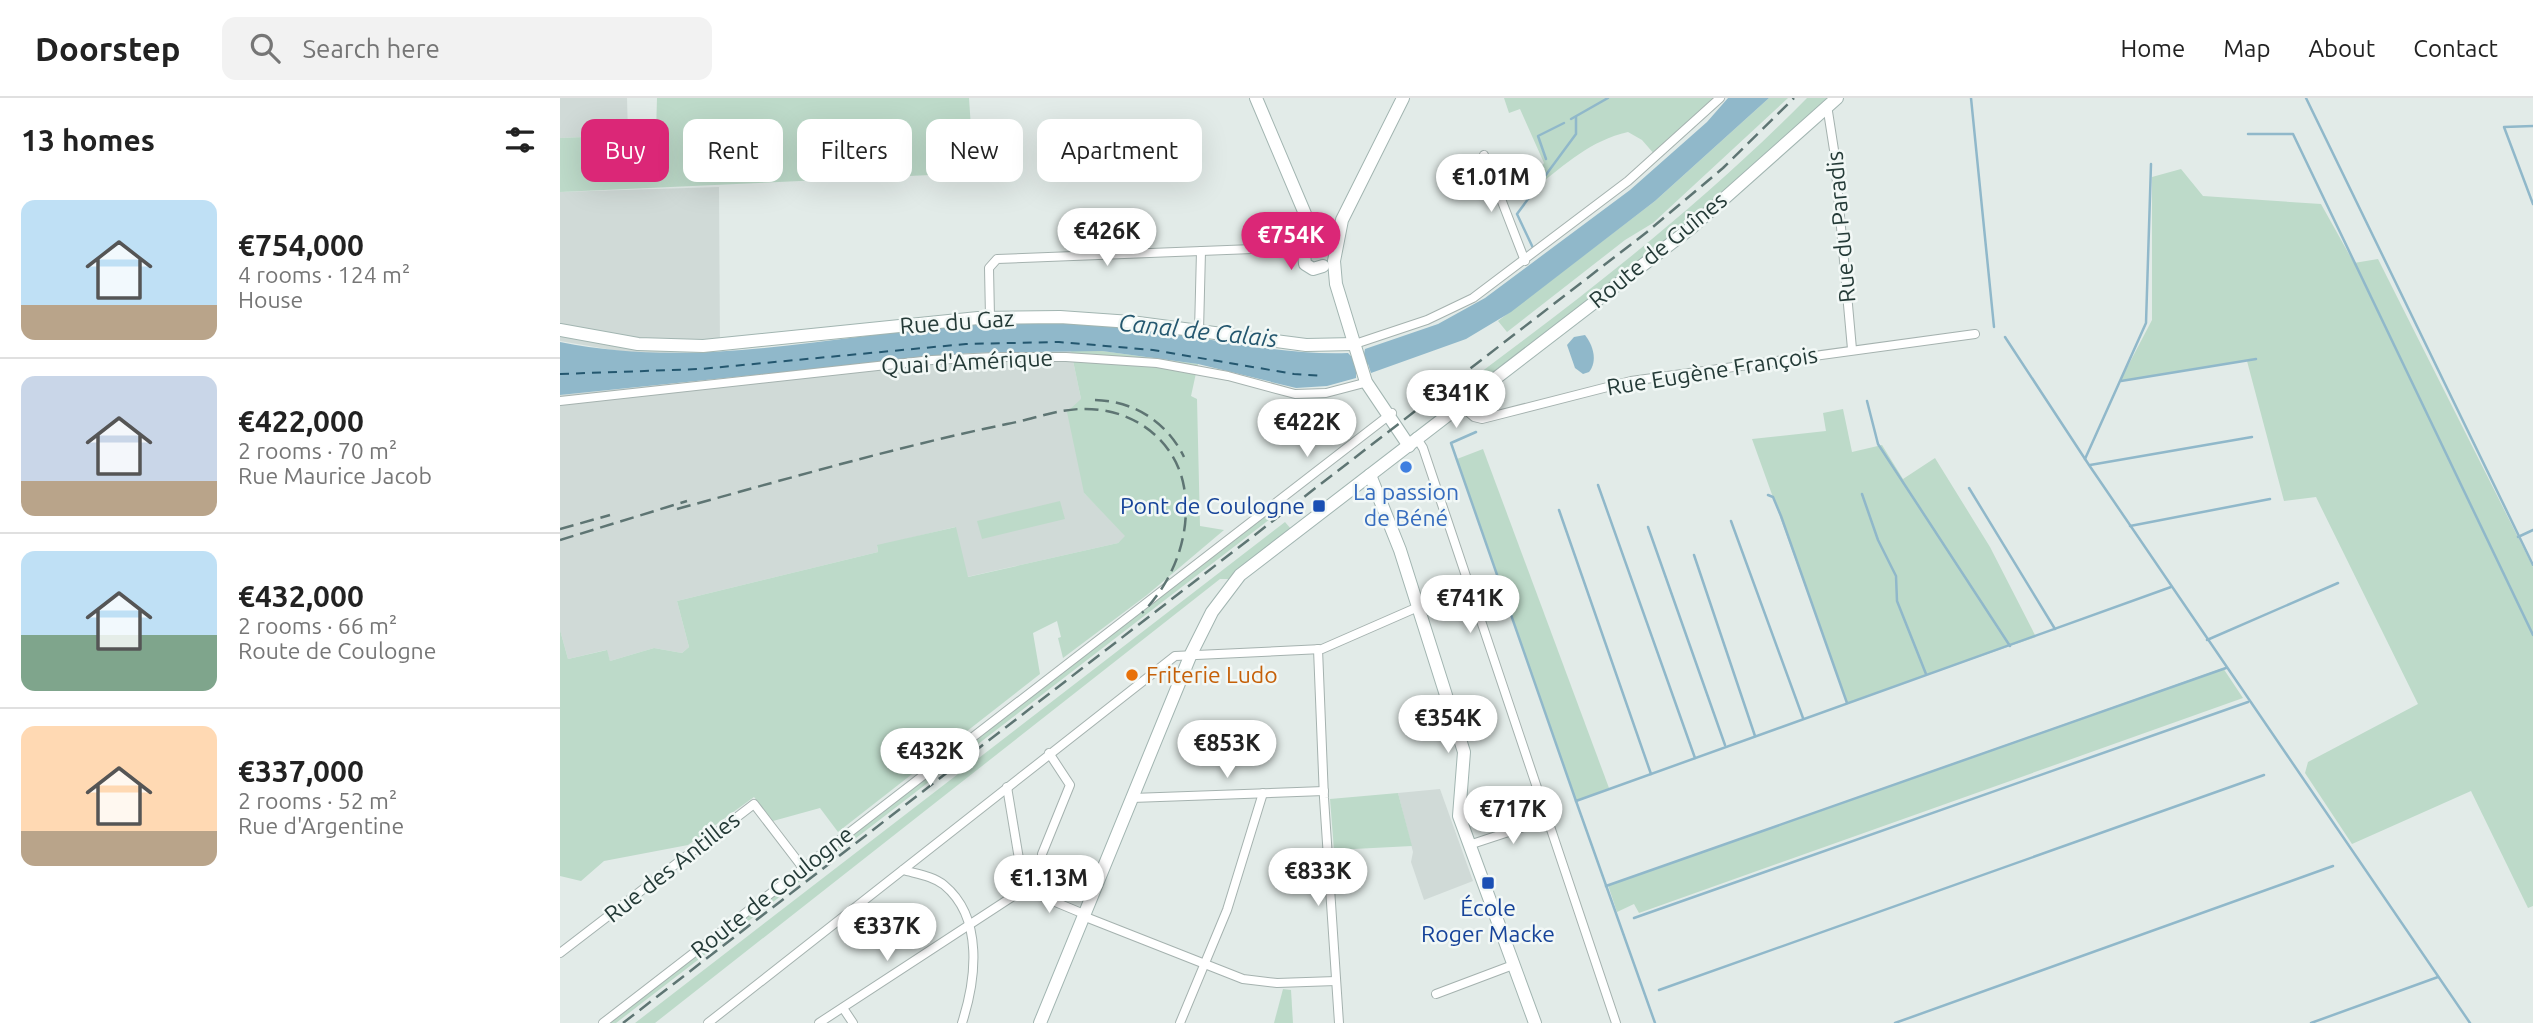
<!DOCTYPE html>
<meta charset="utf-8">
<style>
:root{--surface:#fff;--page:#f2f2f2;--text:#222;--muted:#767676;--line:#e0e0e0;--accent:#db2777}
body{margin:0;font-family:Ubuntu,sans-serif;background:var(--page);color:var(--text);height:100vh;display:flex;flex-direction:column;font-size:26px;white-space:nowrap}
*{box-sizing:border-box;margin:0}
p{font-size:23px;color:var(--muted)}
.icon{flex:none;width:38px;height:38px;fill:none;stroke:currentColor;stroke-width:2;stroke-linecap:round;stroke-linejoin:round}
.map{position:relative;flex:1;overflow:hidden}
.panel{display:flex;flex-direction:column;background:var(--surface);width:560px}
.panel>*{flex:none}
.guide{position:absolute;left:21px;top:21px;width:665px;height:63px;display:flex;gap:14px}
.price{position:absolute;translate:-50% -60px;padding:0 16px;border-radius:24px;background:#fff;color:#222;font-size:23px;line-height:46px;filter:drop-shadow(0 2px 4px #0008)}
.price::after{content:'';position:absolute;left:50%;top:42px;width:21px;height:16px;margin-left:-10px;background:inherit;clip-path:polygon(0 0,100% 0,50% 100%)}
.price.selected{background:var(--accent);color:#fff}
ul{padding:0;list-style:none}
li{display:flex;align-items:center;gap:21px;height:175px;padding:0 21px}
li+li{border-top:2px solid var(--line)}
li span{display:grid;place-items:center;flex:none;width:196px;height:140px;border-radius:14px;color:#555}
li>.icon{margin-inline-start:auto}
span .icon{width:84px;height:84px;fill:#fffc;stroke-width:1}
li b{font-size:30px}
h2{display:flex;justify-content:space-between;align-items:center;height:84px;padding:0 21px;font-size:30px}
.pill{padding:0 24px;border-radius:14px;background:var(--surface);box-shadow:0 7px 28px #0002;font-size:24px;line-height:63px}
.pill.selected{background:var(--accent);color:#fff}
header{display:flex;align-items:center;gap:42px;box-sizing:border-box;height:98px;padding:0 35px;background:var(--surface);border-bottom:2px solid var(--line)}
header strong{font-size:33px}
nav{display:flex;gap:38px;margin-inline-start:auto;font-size:24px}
.search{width:490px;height:63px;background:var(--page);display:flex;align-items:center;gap:18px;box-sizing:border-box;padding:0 24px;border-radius:14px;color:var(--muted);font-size:26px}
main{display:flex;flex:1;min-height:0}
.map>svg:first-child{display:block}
.built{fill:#d0dad7}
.green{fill:#bddac9}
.water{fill:#90b8ca}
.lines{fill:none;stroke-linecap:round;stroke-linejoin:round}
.stream{stroke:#90b8ca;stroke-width:2.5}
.ferry{stroke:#24576f;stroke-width:2;stroke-dasharray:9 7;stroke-linecap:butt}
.street-casing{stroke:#a5b2af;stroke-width:10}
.secondary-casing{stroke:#a2b5b1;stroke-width:14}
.street{stroke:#fff;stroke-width:8}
.secondary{stroke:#fff;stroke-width:12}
.rail{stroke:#5e7573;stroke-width:2.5;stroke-dasharray:14 7;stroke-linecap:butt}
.shop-dot{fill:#3f7fe0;stroke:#f2f8f6;stroke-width:2.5}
.transit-dot{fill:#1a4fb4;stroke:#f2f8f6;stroke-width:2.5}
.food-dot{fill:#e8710a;stroke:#f2f8f6;stroke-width:2.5}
.labels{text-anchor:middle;stroke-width:5;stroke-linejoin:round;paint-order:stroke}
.street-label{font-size:23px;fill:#243a37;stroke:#f2f8f6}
.shop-label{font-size:23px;fill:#366cbe;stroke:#f2f8f6}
.transit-label{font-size:23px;fill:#164399;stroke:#f2f8f6;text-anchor:end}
.food-label{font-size:23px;fill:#c56008;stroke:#f2f8f6;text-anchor:start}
.water-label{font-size:24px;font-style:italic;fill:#24576f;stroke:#f2f8f6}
</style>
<header>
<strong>Doorstep</strong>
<div class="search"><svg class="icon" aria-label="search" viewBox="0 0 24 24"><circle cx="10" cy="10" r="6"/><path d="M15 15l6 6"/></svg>Search here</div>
<nav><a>Home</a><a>Map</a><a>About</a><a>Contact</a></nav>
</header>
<main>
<section class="panel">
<h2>13 homes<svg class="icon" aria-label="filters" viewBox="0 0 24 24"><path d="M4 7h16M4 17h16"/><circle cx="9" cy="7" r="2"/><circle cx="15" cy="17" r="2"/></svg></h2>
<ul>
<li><span style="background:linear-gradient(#bfe0f5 75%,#b9a48a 0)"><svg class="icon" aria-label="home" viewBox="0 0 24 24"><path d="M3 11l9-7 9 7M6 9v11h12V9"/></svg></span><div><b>€754,000</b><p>4 rooms · 124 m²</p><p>House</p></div></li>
<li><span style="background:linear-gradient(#c9d6e8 75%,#b9a48a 0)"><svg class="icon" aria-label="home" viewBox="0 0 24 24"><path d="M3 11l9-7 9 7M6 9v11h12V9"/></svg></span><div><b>€422,000</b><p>2 rooms · 70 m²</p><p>Rue Maurice Jacob</p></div></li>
<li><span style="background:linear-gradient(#bfe0f5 60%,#7fa58c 0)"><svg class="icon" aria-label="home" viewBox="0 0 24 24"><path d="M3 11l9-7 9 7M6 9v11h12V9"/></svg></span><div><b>€432,000</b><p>2 rooms · 66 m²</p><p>Route de Coulogne</p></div></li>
<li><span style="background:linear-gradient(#ffd9b3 75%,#b9a48a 0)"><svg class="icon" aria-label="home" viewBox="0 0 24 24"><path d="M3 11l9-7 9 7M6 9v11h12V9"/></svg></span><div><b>€337,000</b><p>2 rooms · 52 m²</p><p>Rue d'Argentine</p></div></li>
</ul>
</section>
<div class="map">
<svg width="1973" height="925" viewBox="0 0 1973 925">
<rect width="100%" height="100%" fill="#e2ebe8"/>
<!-- built -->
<g class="built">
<path d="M0,0h67l1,37 -68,3z"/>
<path d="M159,89l1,164 -84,3 -76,-13v-149z"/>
<path d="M511,253l10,48 3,94 42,43 -8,7 -151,34 -12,-50 -78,19 1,6 -201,49 12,46 -7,6 -28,-5 -44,13 -4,-11 -38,9 -8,-29v-235l410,-42z"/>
<path d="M880,691l33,92 -49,19 -13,-38 2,-10 -15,-59z"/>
</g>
<!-- green -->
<g class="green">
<path d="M97,0h312l5,75 -414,19v-54l96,-4z"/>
<path d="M944,0h212l-61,57 -13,-15 -14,-8c-37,8 -63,33 -92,55l-7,-5 15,-19 -24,-54 -11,4z"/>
<path d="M1209,0h19l-135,125 -28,17 -118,92 -9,-11 157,-120z"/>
<path d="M1247,0h21l-112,103 -91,73 -155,115 -22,11 -2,-2c126,-93 251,-188 361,-300z"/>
<path d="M1621,71l22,27 118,8 33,59 24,-4 155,308v339l-5,2 -57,-117 -119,53 -47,-71 3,-11 110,-58 -102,-207 -32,4 -37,-140 -127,20 32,-61v-143z"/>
<path d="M511,253h31l96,13 -7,32 6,3 3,127 24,4 -77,65 -84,63 -5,-20 3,-1 -4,-16 -24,12 7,41 -202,158 -18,-24 -47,13 -19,-24 -66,48 -84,16 -23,20 -21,-5v-246l8,29 39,-9 3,11 44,-13 28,5 7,-6 -12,-46 201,-49 -1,-7 79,-18 12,50 150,-34 7,-7 -41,-43 -17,-81 14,-13z"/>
<path d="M1283,311l9,43 30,-7 21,34 32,-21 55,89 46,90 -189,66 -95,-264 74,-8 -3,-18z"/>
<path d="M923,351l126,339 -33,13 -119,-342z"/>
<path d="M500,403l5,18 -83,20 -5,-18z"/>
<path d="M714,411l4,4 -662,510h-6z"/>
<path d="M725,424l6,7 -61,50h-10l-565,444h-20z"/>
<path d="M1663,570l20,30 -604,215 -5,-9 -17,8 -9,-27z"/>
<path d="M838,695l14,53 -78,4 -4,-51z"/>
<path d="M723,891l8,1 2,33h-19z"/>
</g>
<!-- water -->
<g class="water">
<path d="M1168,0h41l-114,103 -144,111 -45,27 -95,34 -3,-9 -12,5v9l-29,8 -31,2 -98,-24 -96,-13 -132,2 -410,42v-53c137,28 272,-6 410,-18 34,-3 71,-2 105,-1 91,2 182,33 273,30l5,5 11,-4 1,-5 73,-25 47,-26 145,-108 77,-68z"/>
<path d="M1025,237c8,10 13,26 4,37l-6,2 -8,-6 -8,-23 7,-8z"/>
</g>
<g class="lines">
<!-- stream -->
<g class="stream">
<path d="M1411,0l23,229"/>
<path d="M1746,0l227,467"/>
<path d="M1011,21l37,-21"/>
<path d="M1973,28l-29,1 29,77"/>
<path d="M1688,36h45l240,501"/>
<path d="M986,61l-8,-23 26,-13"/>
<path d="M974,152l-17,-36 59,-80v-17"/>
<path d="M1445,239l84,128 381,558"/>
<path d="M1561,283l135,-22"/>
<path d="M1307,303l11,43 132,202"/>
<path d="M916,334l-25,11 125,358 595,-214"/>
<path d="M1525,361l61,-136 5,-159"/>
<path d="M1530,367l162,-28"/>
<path d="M1038,387l97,273"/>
<path d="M1409,390l86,141"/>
<path d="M1302,396l16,46 18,36 1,25 29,73"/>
<path d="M1208,397l5,2 8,19 66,187"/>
<path d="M999,412l92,264"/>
<path d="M1171,423l72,197"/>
<path d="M1570,428l140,-27"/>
<path d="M1088,429l77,218"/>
<path d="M1958,439l15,-7"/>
<path d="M1134,457l61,181"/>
<path d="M1647,542l131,-57"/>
<path d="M1016,703l79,222"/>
<path d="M1046,788l620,-218"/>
<path d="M1074,820l614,-216"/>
<path d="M1099,892l605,-215"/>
<path d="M1335,925l438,-157"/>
<path d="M1751,925l127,-46"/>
</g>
<!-- ferry -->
<path class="ferry" d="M0,276l140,-5 266,-25 93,-2 94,8 141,24 30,2"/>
<!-- street casing -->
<g class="street-casing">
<g id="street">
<path d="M1267,7l7,45 18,199"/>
<path d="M924,57l41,106"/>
<path d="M430,219l-1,-49 8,-9 280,-11 27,5"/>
<path d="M639,233l2,-80"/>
<path d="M795,246l72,-24 46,-22 155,-117 92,-83"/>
<path d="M0,303l372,-41 63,-3h71l91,6 71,13 67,18 31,-1 42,-11"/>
<path d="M899,306l15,13 8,2 149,-38 344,-47"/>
<path d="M856,339l7,11 193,575"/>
<path d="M758,551l6,149 15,225"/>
<path d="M447,689l17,102"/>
<path d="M572,700l192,-7"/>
<path d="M909,747l79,-26"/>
<path d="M482,756l28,-69 -21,-32"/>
<path d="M343,772c14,4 30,6 41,15 40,33 32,95 18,138"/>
<path d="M464,791l60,25"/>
<path d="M523,818l160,63 34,4 59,-2"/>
<path d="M0,855l194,-149 49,64"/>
<path d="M876,896l77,-29"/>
<path d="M283,910l10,15"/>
<path d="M43,925l789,-610"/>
<path d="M148,925l467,-367 147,-7 96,-42"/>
<path d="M259,925l205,-134"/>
<path d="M620,925l47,-113 36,-117"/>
</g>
</g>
<!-- secondary casing -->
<g class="secondary-casing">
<g id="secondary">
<path d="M696,0l55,130v19"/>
<path d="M843,0l-61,122 -8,41 2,23 30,98 43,64"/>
<path d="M751,149l-7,6 1,11 8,5 10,-3"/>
<path d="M0,232l78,14 65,2 275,-28 82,-1 71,5 175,23 49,-1"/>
<path d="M810,377l30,75 64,202 -5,64 76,207"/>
<path d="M480,925l151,-369 21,-42 28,-37 451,-347 146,-130"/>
</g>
</g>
<!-- street -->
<use href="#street" class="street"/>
<!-- secondary -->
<use href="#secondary" class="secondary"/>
<!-- rail -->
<g class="rail">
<path d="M535,302c39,1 72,22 89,57"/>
<path d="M117,411c110,-30 219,-62 330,-85 32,-6 60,-19 93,-14 42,5 77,36 84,77 8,46 -10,94 -42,126"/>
<path d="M0,431l50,-14"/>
<path d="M0,442l127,-39"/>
<path d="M63,925l1024,-791 76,-64 71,-70"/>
</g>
</g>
<!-- markers -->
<circle class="shop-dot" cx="846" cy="369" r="7"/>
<g class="transit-dot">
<rect x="752" y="401" width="14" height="14" rx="3.5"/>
<rect x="921" y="778" width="14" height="14" rx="3.5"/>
</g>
<circle class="food-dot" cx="572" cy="577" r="7"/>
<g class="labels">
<!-- street labels -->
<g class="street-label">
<text transform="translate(1281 129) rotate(-95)" y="8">Rue du Paradis</text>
<text transform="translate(1098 152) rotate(-39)" y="8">Route de Guînes</text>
<text transform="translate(397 224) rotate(-4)" y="8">Rue du Gaz</text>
<text transform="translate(407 264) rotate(-3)" y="8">Quai d'Amérique</text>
<text transform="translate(1152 273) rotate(-9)" y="8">Rue Eugène François</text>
<text transform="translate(112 769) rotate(-38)" y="8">Rue des Antilles</text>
<text transform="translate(212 794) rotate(-38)" y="8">Route de Coulogne</text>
</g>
<!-- shop labels -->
<g class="shop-label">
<text x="846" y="402">La passion<tspan x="846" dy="26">de Béné</tspan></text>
</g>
<!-- transit labels -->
<g class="transit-label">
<text x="745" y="416">Pont de Coulogne</text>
<text x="928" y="818" text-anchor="middle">École<tspan x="928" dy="26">Roger Macke</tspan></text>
</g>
<!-- food labels -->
<g class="food-label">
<text x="586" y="585">Friterie Ludo</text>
</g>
<!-- water labels -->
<g class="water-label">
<text transform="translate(638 233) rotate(6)" y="8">Canal de Calais</text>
</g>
</g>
</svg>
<b class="price" style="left:931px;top:116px">€1.01M</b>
<b class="price" style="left:547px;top:170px">€426K</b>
<b class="price selected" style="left:731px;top:174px">€754K</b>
<b class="price" style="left:896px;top:332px">€341K</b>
<b class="price" style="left:747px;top:361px">€422K</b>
<b class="price" style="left:910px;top:537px">€741K</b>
<b class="price" style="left:888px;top:657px">€354K</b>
<b class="price" style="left:667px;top:682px">€853K</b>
<b class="price" style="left:370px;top:690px">€432K</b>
<b class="price" style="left:953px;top:748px">€717K</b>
<b class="price" style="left:758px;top:810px">€833K</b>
<b class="price" style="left:489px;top:817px">€1.13M</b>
<b class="price" style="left:327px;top:865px">€337K</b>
<div class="guide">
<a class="pill selected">Buy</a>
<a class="pill">Rent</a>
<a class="pill">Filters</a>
<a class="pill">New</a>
<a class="pill">Apartment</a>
</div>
</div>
</main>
